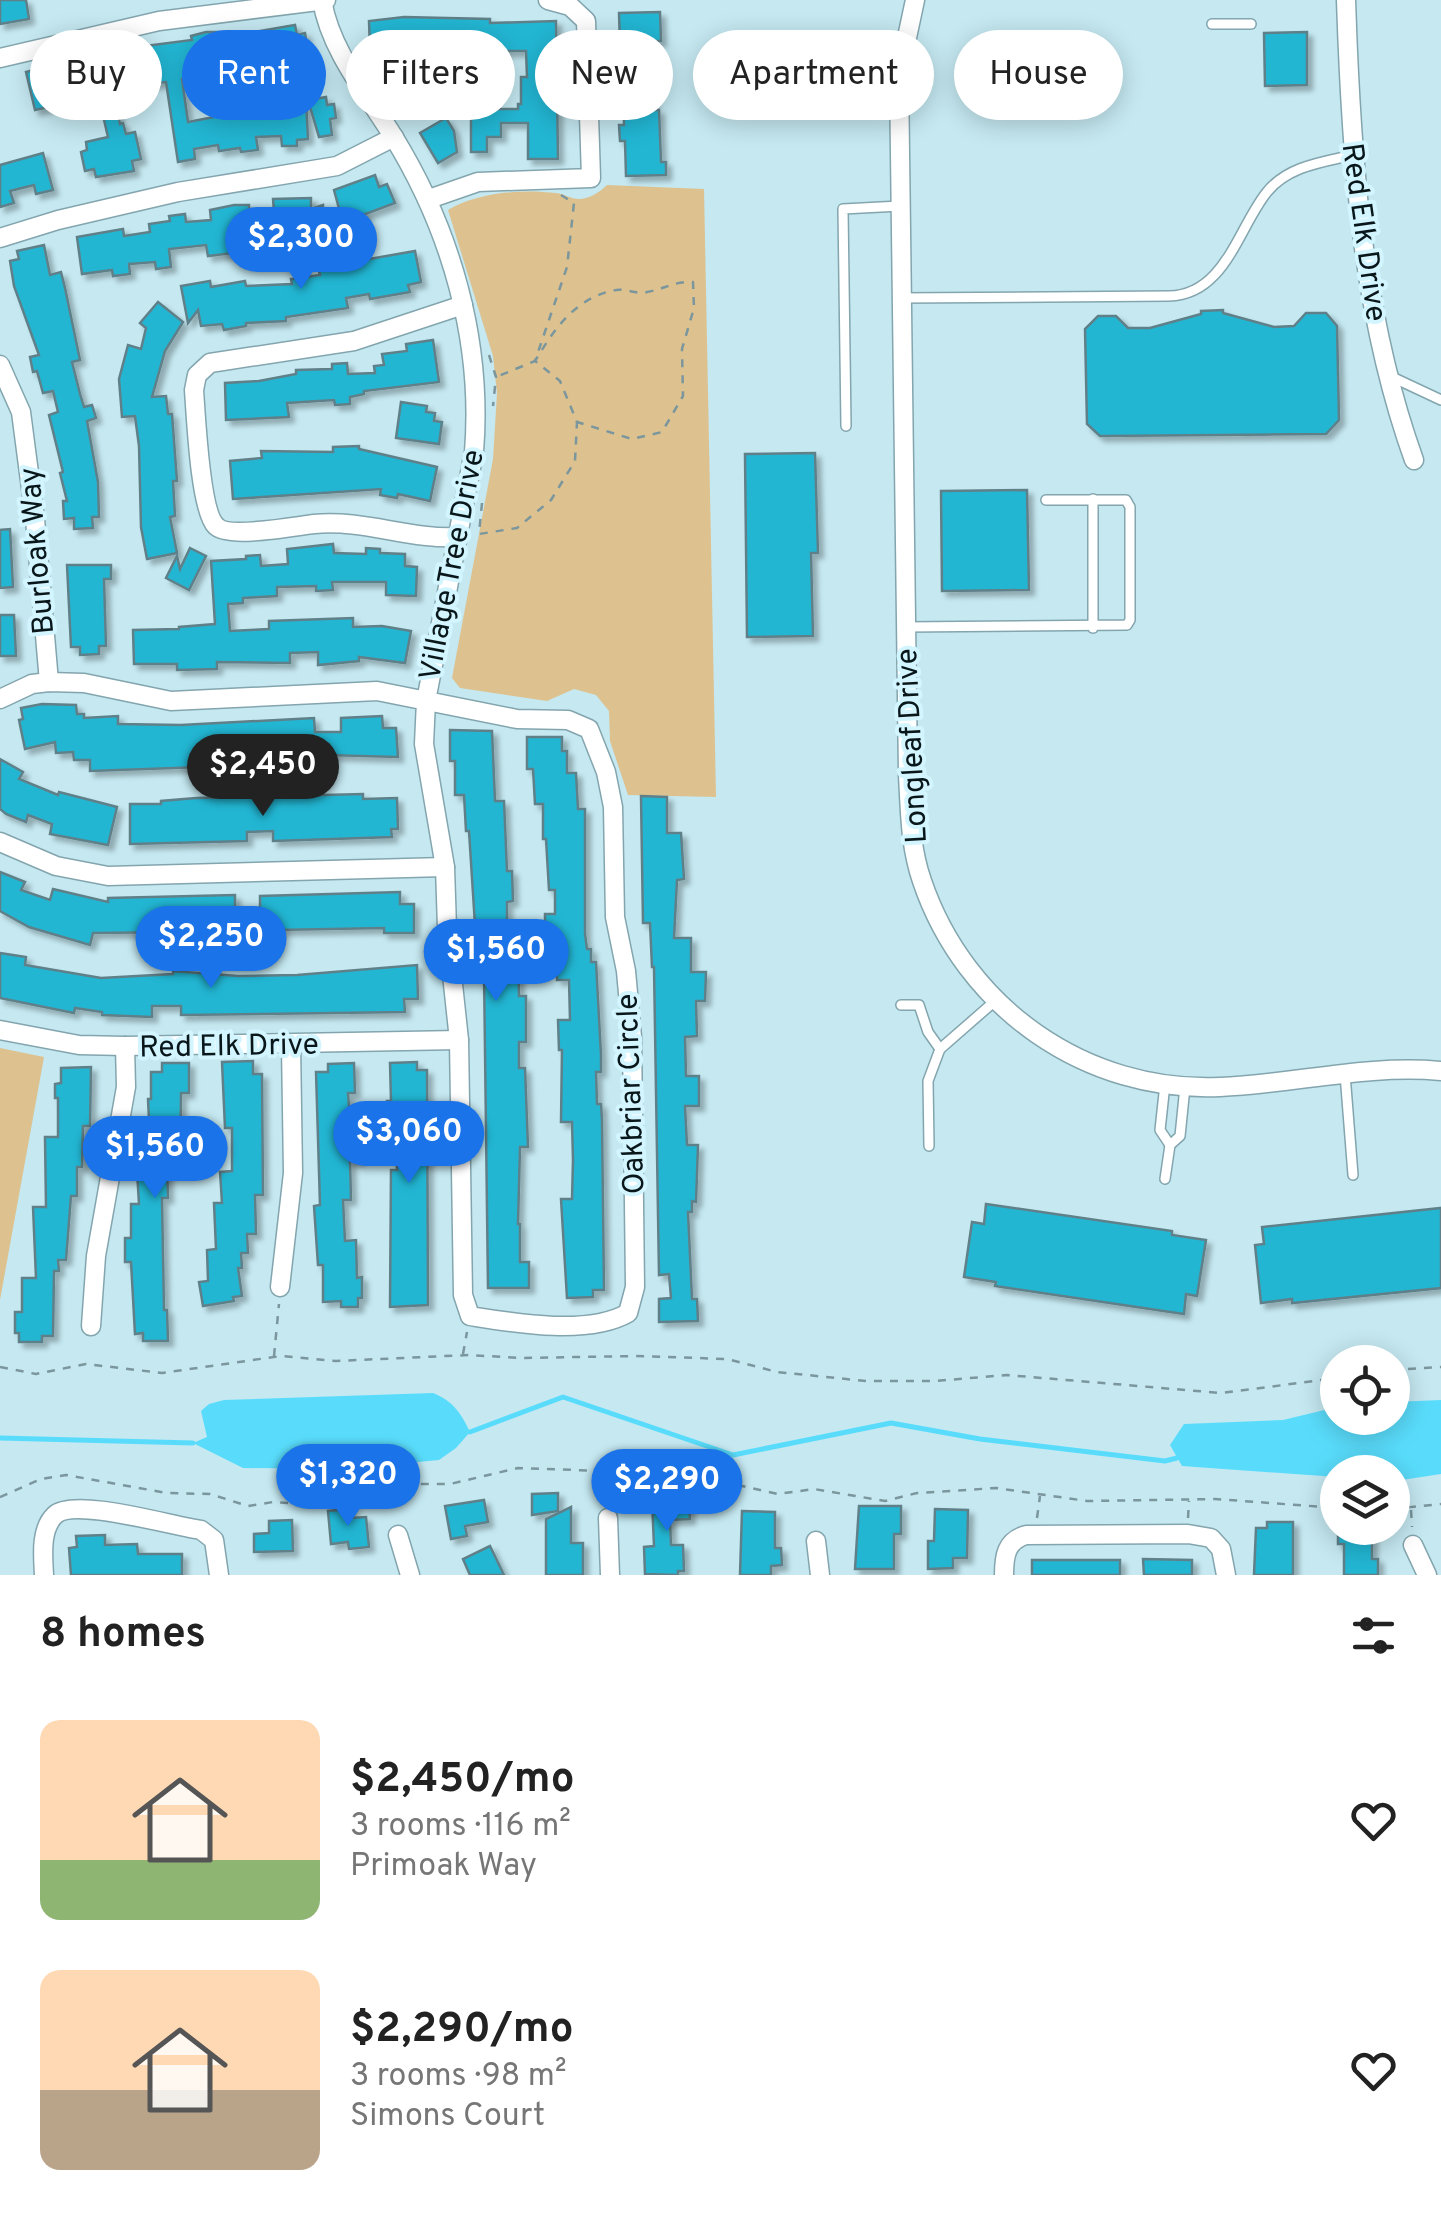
<!DOCTYPE html>
<meta charset="utf-8">
<style>
:root{--surface:#fff;--page:#f2f2f2;--text:#222;--muted:#767676;--accent:#1a73e8}
body{margin:0;font-family:Overpass,sans-serif;background:var(--page);color:var(--text);height:100vh;display:flex;flex-direction:column;font-size:38px;white-space:nowrap}
*{box-sizing:border-box;margin:0}
p{font-size:32px;color:var(--muted)}
.icon{flex:none;width:55px;height:55px;fill:none;stroke:currentColor;stroke-width:2;stroke-linecap:round;stroke-linejoin:round}
.map{position:relative;height:1575px;overflow:hidden}
.side{display:flex;flex-direction:column;background:var(--surface);flex:1}
.side>*{flex:none}
.hud{position:absolute;left:30px;top:30px;width:1382px;height:90px;display:flex;gap:20px}
.buttons{position:absolute;left:1320px;top:1345px;display:grid;gap:20px}
.buttons a{display:grid;place-items:center;width:90px;height:90px;border-radius:50%;background:var(--surface);box-shadow:0 5px 25px #0003;font-size:50px}
.price{position:absolute;translate:-50% -85px;padding:0 22px;border-radius:35px;background:var(--accent);color:#fff;font-size:32px;line-height:65px;filter:drop-shadow(0 2px 5px #0008)}
.price::after{content:'';position:absolute;left:50%;top:60px;width:30px;height:22px;margin-left:-15px;background:inherit;clip-path:polygon(0 0,100% 0,50% 100%)}
.price.active{background:#222;color:#fff}
ul{padding:0;list-style:none}
li{display:flex;align-items:center;gap:30px;height:250px;padding:0 40px}
li span{display:grid;place-items:center;flex:none;width:280px;height:200px;border-radius:20px;color:#555}
li>.icon{margin-inline-start:auto}
span .icon{width:120px;height:120px;fill:#fffc;stroke-width:1}
li b{font-size:42px}
h2{display:flex;justify-content:space-between;align-items:center;height:120px;padding:0 40px;font-size:42px}
.chip{padding:0 35px;border-radius:45px;background:var(--surface);box-shadow:0 5px 25px #0003;font-size:35px;line-height:90px}
.chip.active{background:var(--accent);color:#fff}
.map>svg:first-child{display:block}
.green{fill:#ddc28f}
.water{fill:#59dcfb}
.lines{fill:none;stroke-linecap:round;stroke-linejoin:round}
.stream{stroke:#59dcfb;stroke-width:5}
.building{fill:#24b6d3;stroke:#608089;stroke-width:2.5;filter:url(#shadow)}
.lane-casing{stroke:#83a5ae;stroke-width:12}
.street-casing{stroke:#83a5ae;stroke-width:21}
.path{stroke:#7b969d;stroke-width:2.5;stroke-dasharray:8 8;stroke-linecap:butt}
.lane{stroke:#fff;stroke-width:9}
.street{stroke:#fff;stroke-width:18}
.labels{text-anchor:middle;stroke-width:8;stroke-linejoin:round;paint-order:stroke}
.street-label{font-size:30px;fill:#09161a;stroke:#d2f5ff}
</style>
<div class="map">
<svg width="1441" height="1575" viewBox="0 0 1441 1575">
<defs>
<filter id="shadow"><feDropShadow dx="5" dy="5" stdDeviation="2.5" flood-color="#0004"/></filter>
</defs>
<rect width="100%" height="100%" fill="#c5e8f1"/>
<!-- green -->
<g class="green">
<path d="M607,185l97,4 12,608 -88,-2 -18,-54 -1,-30 -13,-16 -22,-6 -27,12 -87,-13 -8,-10 41,-219 4,-66 -4,-37 -45,-146c30,-18 74,-21 108,-17 8,1 15,6 23,6 10,0 21,-7 28,-14z"/>
<path d="M0,1048l44,9 -44,243z"/>
</g>
<!-- water -->
<g class="water">
<path d="M433,1393c20,8 28,20 37,39l-14,16 -17,12 -94,9 -102,-1 -50,-25 14,-6 -6,-26 8,-7 15,-4z"/>
<path d="M1441,1400v74l-46,7h-2l-1,-9h-54l-1,5 -155,-11 -12,-21 14,-21 99,-4 54,-13 1,11h54l1,-16z"/>
</g>
<g class="lines">
<!-- stream -->
<g class="stream">
<path d="M470,1432l93,-35 170,58 158,-32 89,16 185,22 12,-3"/>
<path d="M0,1438l193,5"/>
</g>
</g>
<!-- building -->
<g class="building">
<path d="M0,0h26l3,19 -29,5z"/>
<path d="M660,12l1,29h-7l-1,14v55h6l2,52h5v13l-40,1 -1,-35h-5l-1,-16h5l-1,-32h-9v-46h6l-1,-34z"/>
<path d="M404,17l86,2v4l66,-2 2,138h-30v-36h-27v14h-14v15h-16v-43h47v-5h3v-27h6l-1,-26h-23v8h-29v-3h-35v-4l-35,-1v-3l-34,1 -1,-28z"/>
<path d="M295,25l2,10 8,-2 4,22 -37,7 1,5 -38,5 1,6 -18,2 -1,-8 -35,7 6,43 47,-9v-5l41,-6v-6l18,-1v7l12,-2 2,39 -11,1v6h-15l-1,-10 -25,1 2,13 -17,2 -1,-4 -21,3 -1,-6 -24,4 1,10 -17,3 -12,-80 -46,5 -7,5 7,32 3,-1 3,11 9,-2 6,27 -9,2 2,10 -38,6 -2,-8 -9,2 -4,-19 6,-2 -1,-8 22,-5 -7,-30h-3l-1,-4 -29,7 -1,-7 -32,7 -9,-38 16,-4 3,10 23,-5 -2,-9 38,-9 1,7 25,-4 -1,-10 63,-8 -1,-4 15,-4h23l2,14 24,-3 -1,-11z"/>
<path d="M1307,32v53l-42,1 -1,-53z"/>
<path d="M444,74l5,30 -38,6 -3,-30z"/>
<path d="M326,97l1,8 7,-1 2,14 -6,1 2,16 -13,2 -11,-37z"/>
<path d="M446,118l8,13 3,21 -19,11 -18,-30z"/>
<path d="M43,153l10,37 -17,4 -2,-9 -24,6 4,12 -14,4v-42z"/>
<path d="M375,175l4,12 8,-3 8,19 -35,13 2,6 -18,5 -10,-37z"/>
<path d="M311,198v11l12,-4 2,40 -27,2 -1,-12 -67,1 3,17 -25,3 -2,-11 -37,4 2,18 -15,2 -1,-7 -26,2 1,10 -17,2 -1,-6 -30,4 -5,-37 46,-8 1,7 26,-4 -1,-8 21,-3 -1,-5 16,-2 1,8 25,-2 -1,-10 24,-5h15v7l25,-1 -1,-12z"/>
<path d="M44,245l6,30 11,-3 4,16 15,72 -8,2 8,32 4,13 8,-2 4,13 -9,3 11,61 1,35h-7l1,11 -19,1v-11l-10,1 -1,-18h4l-7,-28 3,-1 -14,-57 9,-3 -5,-21 -10,2 -6,-22 -4,1 -3,-15 9,-2 -25,-69 -4,-25 9,-2 -2,-8z"/>
<path d="M415,251l6,31 -13,3 2,7 -40,7 -1,-5 -23,4 2,10 -62,9v4l-40,2v3l-22,4 -2,-6 -21,2 -3,-16 -10,13 -7,-37 29,-5 1,6 34,-6 1,5 46,-2 -1,-5 29,-4 -2,-7z"/>
<path d="M158,302l25,20 -18,29 -13,46 14,-1 2,18h4l5,67h-4l2,35 -5,1 7,36 -30,6 -6,-32 -2,-81 -4,-30 -13,1 -3,-38 9,-34 13,4 5,-21 -6,-5z"/>
<path d="M1223,310v3l51,14 20,-1 12,-13h20l11,13 2,94 -13,14 -226,2 -13,-12 -2,-95 13,-13h18l12,12h22l51,-14v-3z"/>
<path d="M433,340l6,42 -75,9v3l-14,3v7l-15,1 -1,-5 -47,3 2,14 -63,3 -1,-37 34,-2 37,-7v-4l36,-1v-5l15,-1 1,11 27,-1 -1,-7 10,-1 -2,-11 25,-3 -1,-7z"/>
<path d="M401,402l26,4 -1,6 9,1 -1,8 8,1 -3,22 -43,-6z"/>
<path d="M359,446v3l78,18 -7,34 -32,-7 -1,4 -17,-3 1,-6 -148,10 -3,-38 32,-3 -1,-7 72,1v-5z"/>
<path d="M815,453l3,100h-7l2,83 -66,1 -2,-183z"/>
<path d="M1027,490l2,100 -87,1 -1,-100z"/>
<path d="M10,529l3,58 -13,1v-58z"/>
<path d="M333,544l1,9 32,1v-6l14,1v4l25,1v12l12,1 -1,29 -30,-1v-13h-54l1,8 -17,1v-5l-39,1v9l-34,2v5l-15,1 2,27 39,-2v-8l84,-3v9l29,-1 29,5 -6,32 -46,-6v4l-41,4v-13l-28,1v10l-73,-1v7l-40,1v-6h-43l-1,-34 46,-1v-2l36,-3 -4,-63 35,-2v-3l14,-1 1,11 27,-2 -1,-15z"/>
<path d="M190,548l16,8 -17,34 -23,-12 11,-22 3,13z"/>
<path d="M67,565h44v14h-7l2,67h-7v8l-19,1v-8h-9z"/>
<path d="M0,615h14l2,41h-16z"/>
<path d="M42,704l34,1 1,9h7v4l34,-2v8l63,1 133,-7 1,14h26v-14l41,-2 1,12h13l2,29 -71,-2 1,6 -30,1v-9l-40,1v11l-168,6v-11h-16l-1,-8 -17,1 -1,-11 -30,7 -6,-29 4,-1 -2,-11z"/>
<path d="M450,730l42,1 3,70h9l3,70h5l1,30 -6,1v24h6v16h5l1,54h7v46h-7v26h6l3,79h-8l-2,77h2v38h9v26h-41l-4,-316h-6l-9,-141h-3l-2,-36h-9v-34h-5z"/>
<path d="M527,737h35v14h5v22h9l2,36h7v125l2,15h4v13h5l5,93v17h-5l1,32h4l1,17 2,169h-11v7l-26,1 -6,-99h11l1,-39 -1,-38h-11l1,-72h-3l-1,-30h12l-1,-40h-12l-1,-36h-11v-30h10v-24h-6l-3,-51h-3v-35h-8l-2,-35h-6z"/>
<path d="M0,759l23,13 -4,7 39,16 1,-3 58,15 -9,38 -58,-11 2,-10 -24,-9 -2,7 -20,-8 -6,-5z"/>
<path d="M363,794v5l34,-1 1,31h-7l1,8 -119,4v-10l-26,1v9l-117,3v-40h31v-3l35,-3z"/>
<path d="M641,796l26,1v36h14l3,46 -7,1 -3,58h17v34h15l-1,29h-9l1,35 -12,1 1,39h13v30h-14l2,39h11l-2,57 -4,-1v11h-4l4,87h5l1,22 -39,1v-23l12,-1 -2,-24 -10,1 -5,-308h-2l-2,-44h-7z"/>
<path d="M0,872l25,10 -4,8 29,10 3,-11 55,13v-4l127,-3v13h25v-12l140,-4v12h14v29h-30v-5l-108,2v6l-35,2v5h-29v-6l-34,2v-7l-85,1 -3,12 -61,-18 -29,-16z"/>
<path d="M0,953l26,4 -1,8 76,13 72,-4v-3l65,5 59,-1 120,-10 1,34h-14l1,13 -224,3v-9h-29v11l-50,-2v-3l-27,-4 -1,5 -74,-15z"/>
<path d="M253,1061v13h9l1,121h-8l1,39h-9l1,19h-7l1,15h-4l4,28 -9,1 1,4 -31,5 -4,-24 9,-1 -1,-31 9,-1 -2,-46h8l-2,-31 12,-1v-43h-7l-3,-66z"/>
<path d="M417,1062v8h10l1,235 -38,2 1,-137h6l-1,-43h-9v-26h4l-1,-38z"/>
<path d="M162,1063h27v30h-8l-1,71h-13l1,34h-6l2,112h3l1,31h-25v-8l-8,1 -4,-72h-6v-24h6v-34h8l-2,-33h5l-1,-28 9,-1 -2,-43h3v-27h11z"/>
<path d="M354,1063l1,30h-7l3,41h8v26h-9l1,40h-8l2,41 11,-1 1,38 5,-1v21h-4v9h-17v-6l-18,1v-37h-5l-4,-59 6,-1 -4,-133h12v-8z"/>
<path d="M91,1067l-1,59h-7l-1,41h-5v29h-6l-5,64h-8l1,11h-5l-1,65h-11v6h-23v-9h-4v-21h7v-34h14l-3,-71h13l-1,-70h13v-39h-3v-14l6,-1v-15z"/>
<path d="M986,1204l186,27v4l34,5 -9,56 -11,-2 -2,20 -189,-28 1,-4 -32,-5 8,-55 12,2z"/>
<path d="M1441,1208v80l-149,15v-4l-31,4 -6,-58 9,-1 -2,-17z"/>
<path d="M688,1489l2,30 -20,1 1,25h12l1,26h-6v4l-33,-1 -1,-27 10,-1 -2,-46h14v-10z"/>
<path d="M558,1493v18l-26,4v-21z"/>
<path d="M484,1500l4,22 -23,4 2,10 -16,3 -6,-33z"/>
<path d="M859,1506h42v28h-7v35h-39z"/>
<path d="M571,1507v36h12v32h-37v-56z"/>
<path d="M349,1509l1,9 16,-1 3,30 -20,2 -1,-7 -17,2 -3,-33z"/>
<path d="M935,1509l33,1 -1,48h-14v10l-25,1v-28h6z"/>
<path d="M742,1511l33,1v36h6l1,17 -11,1v9h-31z"/>
<path d="M292,1520l1,31 -39,1v-18l15,-1v-12z"/>
<path d="M1267,1522h26v53h-39l2,-47h11z"/>
<path d="M1338,1528h34v31h6v16h-34v-31h-6z"/>
<path d="M105,1535v10l32,-1 1,10h44v21h-111l-2,-27 8,-1 -1,-11z"/>
<path d="M490,1546l14,29h-34l-7,-16z"/>
<path d="M1143,1559l49,1v15h-48z"/>
<rect x="1032" y="1560" width="88" height="15"/>
</g>
<g class="lines">
<!-- lane casing -->
<g class="lane-casing">
<g id="lane">
<path d="M1212,24h39"/>
<path d="M901,298l268,-2c56,-1 69,-68 98,-104 21,-26 56,-30 86,-37"/>
<path d="M1392,377l49,23"/>
<path d="M846,426l-3,-217 57,-3"/>
<path d="M905,627l222,-2 3,-5v-113l-4,-7h-80"/>
<path d="M1093,628v-129"/>
<path d="M901,1005h18l9,27 12,17"/>
<path d="M1345,1074l8,101"/>
<path d="M1165,1084l-5,46 10,15"/>
<path d="M929,1146l-1,-65 12,-32 55,-48"/>
<path d="M1165,1179l5,-34 10,-9 5,-49"/>
</g>
</g>
<!-- street casing -->
<g class="street-casing">
<g id="street">
<path d="M915,0l-16,75 9,700c2,36 2,72 14,106 43,127 164,212 298,206 74,-3 147,-23 221,-16"/>
<path d="M1346,0c5,155 15,313 68,460"/>
<path d="M0,58l159,-37 167,-21"/>
<path d="M429,199l49,-17 113,-4 -5,-157 -16,-15 -22,-6"/>
<path d="M0,238l58,-18 120,-28 159,-26 57,-29"/>
<path d="M0,365l21,47 14,107 14,163"/>
<path d="M459,537c-49,3 -95,-18 -145,-13 -18,2 -86,15 -98,2 -16,-15 -20,-110 -22,-136l3,-15 13,-12 144,-22 109,-36"/>
<path d="M0,699l32,-15 17,-2 35,1 87,18 206,-10 140,28 51,1 21,9 17,43 7,35 2,110 11,54 6,66 3,250 -7,26c-40,23 -114,10 -158,3l-7,-21 -4,-255 -12,-112 -2,-61 -21,-123 2,-43 48,-249c9,-111 -23,-222 -81,-316 -26,-42 -63,-86 -71,-136"/>
<path d="M0,842l56,24 52,10 337,-9"/>
<path d="M0,1030l79,15 46,1 334,-6"/>
<path d="M280,1287l13,-114 -2,-128"/>
<path d="M91,1326l5,-70 30,-169 -1,-41"/>
<path d="M608,1518l2,57"/>
<path d="M398,1535l12,40"/>
<path d="M816,1541l4,34"/>
<path d="M1413,1545l14,30"/>
<path d="M44,1575c-1,-19 -4,-46 11,-60 19,-18 117,11 146,15l13,10 5,35"/>
<path d="M1004,1575c0,-19 2,-34 22,-40l162,-1 23,4 10,11 5,26"/>
</g>
</g>
<!-- path -->
<g class="path">
<path d="M561,195l13,8 -7,64 -32,94c20,-33 41,-64 81,-71 10,-2 21,5 31,2 18,-3 27,-11 46,-10l1,26 -12,41 1,47 -21,36 -30,7 -55,-17"/>
<path d="M489,355l7,22 -3,29"/>
<path d="M482,503l-3,31 38,-6 34,-28 24,-39 2,-39 -17,-41 -25,-20 -39,16"/>
<path d="M463,1354l4,-22"/>
<path d="M274,1356l5,-52"/>
<path d="M0,1367l36,7 50,-10 76,9 119,-17 55,5 133,-6 52,3 115,-2 91,3 50,13 89,9h69l72,-6 214,18 117,-15"/>
<path d="M1392,1370l49,-3"/>
<path d="M0,1497l41,-18 25,-4 101,18 43,1 38,12 25,-4 65,4 74,-22h38l68,-16 171,6 89,20 36,-5 71,12 32,-8 79,-5 91,13 128,-2 123,9"/>
<path d="M1392,1509l49,-5"/>
<path d="M1411,1510l1,17"/>
<path d="M1037,1518l3,-22"/>
<path d="M1188,1518l1,-17"/>
</g>
<!-- lane -->
<use href="#lane" class="lane"/>
<!-- street -->
<use href="#street" class="street"/>
</g>
<g class="labels">
<!-- street labels -->
<g class="street-label">
<text transform="translate(1365 232) rotate(82)" y="10">Red Elk Drive</text>
<text transform="translate(36 551) rotate(-95)" y="10">Burloak Way</text>
<text transform="translate(451 565) rotate(-79)" y="10">Village Tree Drive</text>
<text transform="translate(911 746) rotate(-93)" y="10">Longleaf Drive</text>
<text transform="translate(229 1045) rotate(-1)" y="10">Red Elk Drive</text>
<text transform="translate(630 1094) rotate(-92)" y="10">Oakbriar Circle</text>
</g>
</g>
</svg>
<div class="buttons">
<a><svg class="icon" aria-label="locate" viewBox="0 0 24 24"><circle cx="12" cy="12" r="6"/><path d="M12 2v4M12 18v4M2 12h4M18 12h4"/></svg></a>
<a><svg class="icon" aria-label="layers" viewBox="0 0 24 24"><path d="M12 4l9 5-9 5-9-5zM3 14l9 5 9-5"/></svg></a>
</div>
<b class="price" style="left:301px;top:292px">$2,300</b>
<b class="price active" style="left:263px;top:819px">$2,450</b>
<b class="price" style="left:211px;top:991px">$2,250</b>
<b class="price" style="left:496px;top:1004px">$1,560</b>
<b class="price" style="left:409px;top:1186px">$3,060</b>
<b class="price" style="left:155px;top:1201px">$1,560</b>
<b class="price" style="left:348px;top:1529px">$1,320</b>
<b class="price" style="left:667px;top:1534px">$2,290</b>
<div class="hud">
<a class="chip">Buy</a>
<a class="chip active">Rent</a>
<a class="chip">Filters</a>
<a class="chip">New</a>
<a class="chip">Apartment</a>
<a class="chip">House</a>
</div>
</div>
<section class="side">
<h2>8 homes<svg class="icon" aria-label="filters" viewBox="0 0 24 24"><path d="M4 7h16M4 17h16"/><circle cx="9" cy="7" r="2"/><circle cx="15" cy="17" r="2"/></svg></h2>
<ul>
<li><span style="background:linear-gradient(#ffd9b3 70%,#8fb573 0)"><svg class="icon" aria-label="home" viewBox="0 0 24 24"><path d="M3 11l9-7 9 7M6 9v11h12V9"/></svg></span><div><b>$2,450/mo</b><p>3 rooms · 116 m²</p><p>Primoak Way</p></div><svg class="icon" aria-label="heart" viewBox="0 0 24 24"><path d="M12 20l-8-8c-3-5 5-10 8-4 3-6 11-1 8 4z"/></svg></li>
<li><span style="background:linear-gradient(#ffd9b3 60%,#b9a48a 0)"><svg class="icon" aria-label="home" viewBox="0 0 24 24"><path d="M3 11l9-7 9 7M6 9v11h12V9"/></svg></span><div><b>$2,290/mo</b><p>3 rooms · 98 m²</p><p>Simons Court</p></div><svg class="icon" aria-label="heart" viewBox="0 0 24 24"><path d="M12 20l-8-8c-3-5 5-10 8-4 3-6 11-1 8 4z"/></svg></li>
</ul>
</section>
